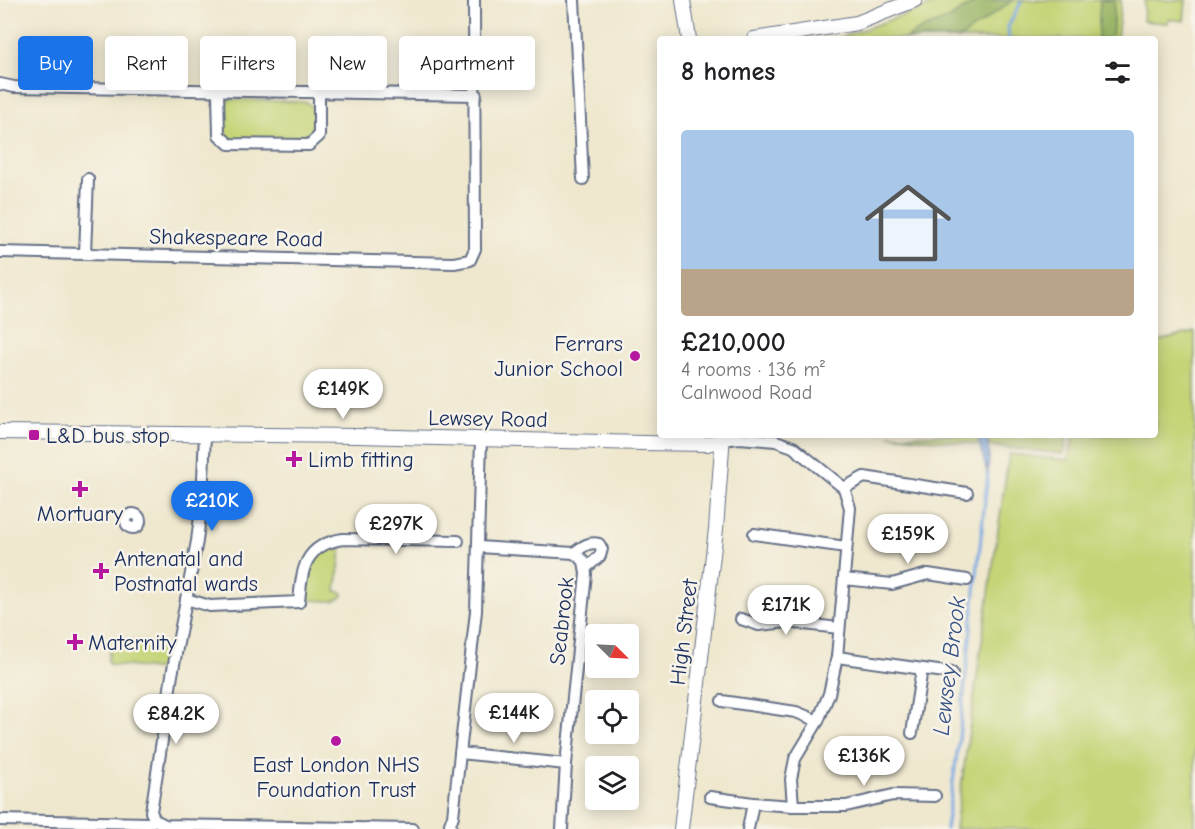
<!DOCTYPE html>
<meta charset="utf-8">
<style>
:root{--surface:#fff;--page:#f6f6f6;--text:#202124;--muted:#757577;--line:#e0e0e0;--accent:#1a73e8}
body{margin:0;font-family:"Comic Neue",sans-serif;background:var(--page);color:var(--text);height:100vh;display:flex;flex-direction:column;font-size:22px;white-space:nowrap}
*{box-sizing:border-box;margin:0}
p{font-size:20px;color:var(--muted)}
.icon{flex:none;width:33px;height:33px;fill:none;stroke:currentColor;stroke-width:2;stroke-linecap:round;stroke-linejoin:round}
.map{position:relative;flex:1;overflow:hidden}
.side{position:absolute;left:657px;top:36px;width:501px;height:402px;display:flex;flex-direction:column;background:var(--surface);border-radius:6px;box-shadow:0 3px 15px #0003}
.side>*{flex:none}
.banner{position:absolute;left:18px;top:36px;width:549px;height:54px;display:flex;gap:12px}
.needle{width:39px;rotate:114deg}
.tools{position:absolute;left:585px;top:624px;display:grid;gap:12px}
.tools a{display:grid;place-items:center;width:54px;height:54px;border-radius:6px;background:var(--surface);box-shadow:0 3px 15px #0003;font-size:30px}
.price{position:absolute;translate:-50% -51px;padding:0 14px;border-radius:21px;background:#fff;color:#222;font-size:20px;line-height:39px;filter:drop-shadow(0 2px 3px #0008)}
.price::after{content:'';position:absolute;left:50%;top:36px;width:18px;height:14px;margin-left:-9px;background:inherit;clip-path:polygon(0 0,100% 0,50% 100%)}
.price.on{background:var(--accent);color:#fff}
ul{padding:0;list-style:none}
li{display:grid;align-content:center;gap:12px;height:318px;padding:0 24px}
li+li{border-top:2px solid var(--line)}
li span{display:grid;place-items:center;height:186px;border-radius:6px;color:#555}
li>.icon{margin-inline-start:auto}
span .icon{width:108px;height:108px;fill:#fffc;stroke-width:1}
li b{font-size:26px}
h2{display:flex;justify-content:space-between;align-items:center;height:72px;padding:0 24px;font-size:26px}
.tag{padding:0 21px;border-radius:6px;background:var(--surface);box-shadow:0 3px 15px #0003;font-size:21px;line-height:54px}
.tag.on{background:var(--accent);color:#fff}
.map>svg:first-child{display:block}
.green{fill:#c4d476;stroke:#70826a;stroke-width:1.5}
.forest{fill:#9bb667;stroke:#5b7262;stroke-width:1.5}
.water{fill:#79a8e3;stroke:#4a6ca0;stroke-width:1.5}
.lines{fill:none;stroke-linecap:round;stroke-linejoin:round}
.stream{stroke:#79a8e3;stroke-width:3}
.minor-casing{stroke:#657086;stroke-width:14}
.tertiary-casing{stroke:#657086;stroke-width:16}
.minor{stroke:#fff;stroke-width:10}
.tertiary{stroke:#fff;stroke-width:14}
.poi-dot{fill:#b5179e;stroke:#f7f3e8;stroke-width:2}
.labels{text-anchor:middle;stroke-width:5;stroke-linejoin:round;paint-order:stroke}
.street-label{font-size:22px;fill:#1b2f5e;stroke:#f7f3e8}
.poi-label{font-size:22px;fill:#1b2f5e;stroke:#f7f3e8;text-anchor:start}
.water-label{font-size:24px;font-style:italic;fill:#375386;stroke:#f7f3e8}
</style>
<div class="map">
<svg width="1195" height="829" viewBox="0 0 1195 829">
<rect width="100%" height="100%" fill="#f7f3e8"/>
<filter id="ink" filterUnits="userSpaceOnUse"><feTurbulence type="fractalNoise" baseFrequency=".0167" numOctaves="2"/><feDisplacementMap in="SourceGraphic" scale="12" xChannelSelector="R" yChannelSelector="G"/><feConvolveMatrix kernelMatrix="1 2 1 2 8 2 1 2 1" color-interpolation-filters="sRGB"/></filter>
<filter id="wash" filterUnits="userSpaceOnUse"><feTurbulence type="fractalNoise" baseFrequency=".008" numOctaves="4" result="noise"/><feDisplacementMap in="SourceGraphic" scale="24" xChannelSelector="R" yChannelSelector="G"/><feGaussianBlur stdDeviation="1.35" result="paint"/><feColorMatrix in="noise" values="0 0 0 0 0 0 0 0 0 0 0 0 0 0 0 0 0 1.4 0 .05"/><feComposite in="paint" operator="in"/></filter>
<g filter="url(#wash)">
<rect width="100%" height="100%" fill="#efe8cf"/>
<!-- green -->
<g class="green">
<path d="M946,0h175l-4,39h-281z"/>
<path d="M1145,0h41l-2,21 -16,-2v4l-25,-2z"/>
<path d="M229,99l78,3 7,7 -1,23 -6,9 -75,-1 -8,-7 -1,-25z"/>
<path d="M1195,332v497h-240l54,-375 59,6 6,-25h81v-93z"/>
<path d="M890,435h177l-3,19z"/>
<path d="M342,544l-6,47 7,2 -1,4 -8,4 -29,-1c-5,-8 3,-33 8,-41 5,-9 19,-14 29,-15z"/>
<path d="M112,637l58,9 -2,19 -5,5 -54,-6 -1,-4z"/>
</g>
<!-- forest -->
<g class="forest">
<path d="M979,0h34l-54,39h-54l20,-12 21,-7z"/>
<path d="M1100,0h15l-3,39h-14z"/>
</g>
<!-- water -->
<path class="water" d="M977,435h10l2,18 -1,22z"/>
<g class="lines">
<!-- stream -->
<g class="stream">
<path d="M1009,39l-1,-12 13,-25"/>
<path d="M946,829l12,-82 30,-274"/>
</g>
</g>
</g>
<g filter="url(#ink)">
<g class="lines">
<!-- minor casing -->
<g class="minor-casing">
<g id="minor">
<path d="M574,0l9,179"/>
<path d="M0,84l14,3 462,8"/>
<path d="M218,92l1,43 10,9 80,1 10,-9v-42"/>
<path d="M0,252l454,11 16,-3 5,-11 -1,-249"/>
<path d="M85,253l3,-74"/>
<path d="M844,488l20,-11 103,16"/>
<circle cx="133" cy="521" r="7"/>
<path d="M754,534l92,13"/>
<path d="M479,547l95,6 10,8 2,13 -20,190 -4,65"/>
<path d="M574,553c8,-6 15,-12 25,-9l3,5 -2,7 -14,12"/>
<path d="M844,579l48,5 36,-10 39,6"/>
<path d="M186,599l24,7 89,-4c3,-33 5,-57 44,-63l115,2"/>
<path d="M741,619l18,6 28,-3 52,6"/>
<path d="M837,657l115,16"/>
<path d="M722,701l74,11 22,9"/>
<path d="M912,733l10,-64"/>
<path d="M460,753l106,11"/>
<path d="M710,797l43,6 40,3 -2,-27 4,-20 23,-38 11,-27 8,-37 13,-149 -6,-20 -51,-41 -17,-6 -37,-3 -16,2"/>
<path d="M793,806h53l47,-11 42,1"/>
<path d="M0,820l149,3 6,-3 10,5 248,4"/>
<path d="M155,820l-4,-8 21,-137 25,-134 5,-41 3,-66"/>
<path d="M451,829l-1,-5 3,-8 23,-205 5,-172"/>
<path d="M748,829l5,-26"/>
</g>
</g>
<!-- tertiary casing -->
<g class="tertiary-casing">
<g id="tertiary">
<path d="M683,0l6,39"/>
<path d="M754,39l103,-16 58,-23"/>
<path d="M0,432l357,4 286,7 64,1 16,-4"/>
<path d="M681,829l35,-300 7,-94"/>
</g>
</g>
<!-- minor -->
<use href="#minor" class="minor"/>
<!-- tertiary -->
<use href="#tertiary" class="tertiary"/>
</g>
</g>
<!-- markers -->
<g class="poi-dot">
<circle cx="635" cy="356" r="6"/>
<rect x="28" y="429" width="12" height="12" rx="3"/>
<path d="M291 450h6v6h6v6h-6v6h-6v-6h-6v-6h6z"/>
<path d="M77 480h6v6h6v6h-6v6h-6v-6h-6v-6h6z"/>
<path d="M98 562h6v6h6v6h-6v6h-6v-6h-6v-6h6z"/>
<path d="M72 633h6v6h6v6h-6v6h-6v-6h-6v-6h6z"/>
<circle cx="336" cy="741" r="6"/>
</g>
<g class="labels">
<!-- street labels -->
<g class="street-label">
<text transform="translate(236 237) rotate(1)" y="8">Shakespeare Road</text>
<text transform="translate(488 418) rotate(1)" y="8">Lewsey Road</text>
<text transform="translate(561 621) rotate(-84)" y="8">Seabrook</text>
<text transform="translate(683 632) rotate(-83)" y="8">High Street</text>
</g>
<!-- poi labels -->
<g class="poi-label">
<text x="623" y="351" text-anchor="end">Ferrars<tspan x="623" dy="25">Junior School</tspan></text>
<text x="46" y="443">L&amp;D bus stop</text>
<text x="308" y="467">Limb fitting</text>
<text x="80" y="521" text-anchor="middle">Mortuary</text>
<text x="114" y="566">Antenatal and<tspan x="114" dy="25">Postnatal wards</tspan></text>
<text x="88" y="650">Maternity</text>
<text x="336" y="772" text-anchor="middle">East London NHS<tspan x="336" dy="25">Foundation Trust</tspan></text>
</g>
<!-- water labels -->
<g class="water-label">
<text transform="translate(949 666) rotate(-83)" y="8">Lewsey Brook</text>
</g>
</g>
</svg>
<div class="tools">
<a><svg class="needle" viewBox="-14 -14 28 28"><path d="M0-13l5 13h-10z" fill="#e53935"/><path d="M0 13l5-13h-10z" fill="#757577"/></svg></a>
<a><svg class="icon" aria-label="locate" viewBox="0 0 24 24"><circle cx="12" cy="12" r="6"/><path d="M12 2v4M12 18v4M2 12h4M18 12h4"/></svg></a>
<a><svg class="icon" aria-label="layers" viewBox="0 0 24 24"><path d="M12 4l9 5-9 5-9-5zM3 14l9 5 9-5"/></svg></a>
</div>
<b class="price" style="left:343px;top:420px">£149K</b>
<b class="price on" style="left:212px;top:532px">£210K</b>
<b class="price" style="left:396px;top:555px">£297K</b>
<b class="price" style="left:908px;top:565px">£159K</b>
<b class="price" style="left:786px;top:636px">£171K</b>
<b class="price" style="left:514px;top:744px">£144K</b>
<b class="price" style="left:176px;top:745px">£84.2K</b>
<b class="price" style="left:864px;top:787px">£136K</b>
<div class="banner">
<a class="tag on">Buy</a>
<a class="tag">Rent</a>
<a class="tag">Filters</a>
<a class="tag">New</a>
<a class="tag">Apartment</a>
</div>
<section class="side">
<h2>8 homes<svg class="icon" aria-label="filters" viewBox="0 0 24 24"><path d="M4 7h16M4 17h16"/><circle cx="9" cy="7" r="2"/><circle cx="15" cy="17" r="2"/></svg></h2>
<ul>
<li><span style="background:linear-gradient(#a9c7e8 75%,#b9a48a 0)"><svg class="icon" aria-label="home" viewBox="0 0 24 24"><path d="M3 11l9-7 9 7M6 9v11h12V9"/></svg></span><div><b>£210,000</b><p>4 rooms · 136 m²</p><p>Calnwood Road</p></div></li>
</ul>
</section>
</div>
